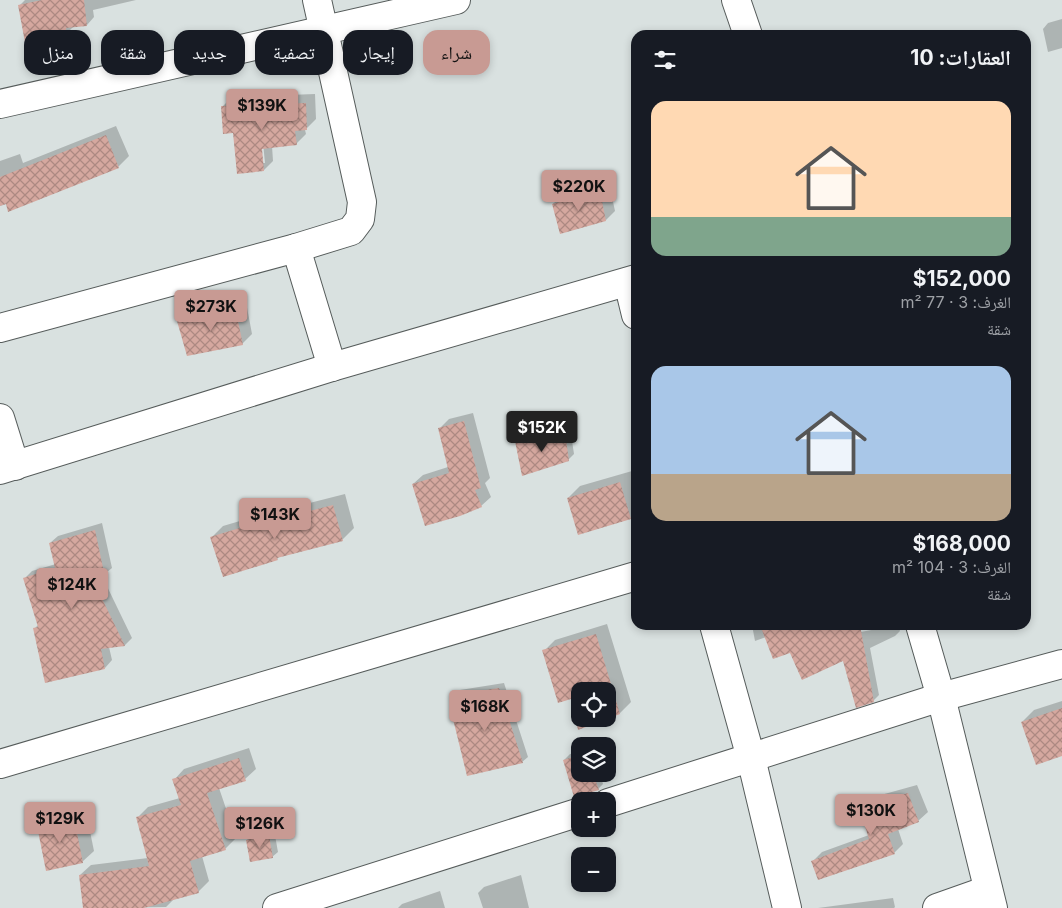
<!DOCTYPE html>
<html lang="ar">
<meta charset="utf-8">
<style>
:root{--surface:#171b24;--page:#20242c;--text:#f1f3f6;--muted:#9ea1a6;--accent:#c89a93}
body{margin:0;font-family:Inter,"Noto Naskh Arabic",sans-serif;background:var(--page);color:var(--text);direction:rtl;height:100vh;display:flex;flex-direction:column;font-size:19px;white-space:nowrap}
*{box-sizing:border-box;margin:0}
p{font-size:16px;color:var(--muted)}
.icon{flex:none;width:28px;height:28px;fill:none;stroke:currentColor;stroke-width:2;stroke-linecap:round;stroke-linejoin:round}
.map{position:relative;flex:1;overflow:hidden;direction:ltr}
.drawer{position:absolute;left:631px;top:30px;width:400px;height:600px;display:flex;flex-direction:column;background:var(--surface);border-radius:15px;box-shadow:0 2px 8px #0003;direction:rtl}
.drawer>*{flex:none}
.hud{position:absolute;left:15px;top:30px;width:475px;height:45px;direction:rtl;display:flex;gap:10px}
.buttons{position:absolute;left:571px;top:682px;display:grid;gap:10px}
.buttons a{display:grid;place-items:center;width:45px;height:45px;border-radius:10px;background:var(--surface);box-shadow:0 2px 8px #0003;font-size:25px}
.price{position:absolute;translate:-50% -42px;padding:0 11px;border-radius:5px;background:var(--accent);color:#111;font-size:16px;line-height:32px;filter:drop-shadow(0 1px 2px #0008)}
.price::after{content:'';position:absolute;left:50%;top:30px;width:15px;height:11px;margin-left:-8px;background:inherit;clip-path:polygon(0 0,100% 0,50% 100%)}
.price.selected{background:#222;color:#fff}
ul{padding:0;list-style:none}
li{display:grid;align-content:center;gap:10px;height:265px;padding:0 20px}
li span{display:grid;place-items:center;height:155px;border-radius:15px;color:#555}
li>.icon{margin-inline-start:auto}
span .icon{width:90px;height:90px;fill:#fffc;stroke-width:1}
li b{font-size:21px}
h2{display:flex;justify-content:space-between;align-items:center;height:60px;padding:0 20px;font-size:21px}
.pill{padding:0 18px;border-radius:15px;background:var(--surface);box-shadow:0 2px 8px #0003;font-size:18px;line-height:45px}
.pill.selected{background:var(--accent);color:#111}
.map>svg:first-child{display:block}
.shadow{fill:#0003;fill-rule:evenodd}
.building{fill:url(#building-cross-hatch);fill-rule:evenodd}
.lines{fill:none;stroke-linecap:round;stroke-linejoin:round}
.minor-casing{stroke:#565c5b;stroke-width:30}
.minor{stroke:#fff;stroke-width:28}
</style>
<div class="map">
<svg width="1062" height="908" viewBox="0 0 1062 908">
<defs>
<pattern id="building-cross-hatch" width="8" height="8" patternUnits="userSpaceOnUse" patternTransform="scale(1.25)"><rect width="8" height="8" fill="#d5a89f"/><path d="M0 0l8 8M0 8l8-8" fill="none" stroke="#ad8982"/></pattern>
</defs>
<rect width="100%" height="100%" fill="#d9e1e0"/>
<!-- shadow -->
<g class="shadow">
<path d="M25,0h111l-43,10 1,7 -7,8 -13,1 -7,7 -11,2 1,5 -7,7 -22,4 -8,-46z"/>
<path d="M1062,19v29l-14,4 -5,-23 5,-6z"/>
<path d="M317,44l3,14 -5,6 -24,4 -2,-13 5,-6z"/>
<path d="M315,94l1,25 -11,11 1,4 -10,10 -24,2 1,15 -9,9 -30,-38 -12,-25 10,-10zM260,143h3l2,20h-3z"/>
<path d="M116,126l13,30 -11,11 -118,39v-45l20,-7 3,9z"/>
<path d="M609,183l6,28 -9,9 -53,-16 9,-9z"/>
<path d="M245,297l7,37 -10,10 -64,-23 10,-10z"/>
<path d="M473,413l17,65 -5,5 6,14 -10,9 -68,-22 10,-9 25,-8 -9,-38 10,-10z"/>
<path d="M570,428l4,26 -6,6 -52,-18 6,-6z"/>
<path d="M632,471l4,15v26l-5,6 -52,15 -11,-35 12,-12z"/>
<path d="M345,494l9,34 -12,12 -61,15 -4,4 -65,-22 11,-11 54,-16 1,1z"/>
<path d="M102,523l10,45 -10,8 30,62 -7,7 -16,2 3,13 -7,8 -71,-39 5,-5 -14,-46 7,-7 24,-7 -6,-21 8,-7z"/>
<path d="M607,624l24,78 -11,11 -12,5v-27h-28v28h24l-25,9 -7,-31 -28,-46 11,-11z"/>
<path d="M752,625h96l2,9 48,-9 2,6 -5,5 -25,12 9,47 -6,6 -29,-41 -78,-23 -11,4z"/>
<path d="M504,683l24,74 -6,5 -68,-46 4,-4 -3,-16 5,-6z"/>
<path d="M1062,701v54l-40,-33 12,-12z"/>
<path d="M249,748l7,21 -11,10 -26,9 17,50 -11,11 -23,7 7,25 -11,11 -23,6 -9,9 -81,1 -5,-33 11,-10 57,-7 -11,-40 11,-11 32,-9 -6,-18 10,-11z"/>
<path d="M580,752v22h20l3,10 -5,5 -23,7 -11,-36 6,-6z"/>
<path d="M917,785l11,27 -10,9 -20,8 5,15 -9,9 -81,8 9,-9 47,-17 -8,-28 9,-9z"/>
<path d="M85,807l9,44 -12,11 -44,-36 12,-12z"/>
<path d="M274,830l4,22 -6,5 -25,-17 6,-6z"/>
<path d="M521,875l8,33h-46l-5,-15 6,-6z"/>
<path d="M440,891l5,17h-47l4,-4z"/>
<path d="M893,898l2,9 -1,1h-76z"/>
</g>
<!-- building -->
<g class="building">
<path d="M42,0h42l3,26 -21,2 1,7 -19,3 2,11 -23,4 -9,-48z"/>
<path d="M312,49l3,16 -25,5 -3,-15z"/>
<path d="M306,103l1,27 -12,1 2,14 -35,4 2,22 -27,3 -4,-41 -10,1 -2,-28z"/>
<path d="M106,135l13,33 -111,44 -2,-8 -6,2v-29z"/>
<path d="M600,191l6,30 -46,13 -8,-30z"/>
<path d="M235,307l8,38 -56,11 -10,-35z"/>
<path d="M464,421l17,67 -6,2 7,17 -22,9 -35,10 -13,-42 37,-11 -11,-45z"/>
<path d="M565,432l4,29 -47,15 -7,-35z"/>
<path d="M620,482l11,37 -53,16 -11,-37z"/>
<path d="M333,505l10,36 -66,17 1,2 -55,17 -13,-40 56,-17v2z"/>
<path d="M95,530l10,47 -12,3 32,66 -24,3 4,20 -60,14 -12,-55 5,-1 -15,-49 32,-10 -6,-25z"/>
<path d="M760,625h100l14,77 -18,6 -13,-47 -41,19 -12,-27 -17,6z"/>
<path d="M596,634l24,80 -42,16 -7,-31 -13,4 -16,-53zM580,691h28v28h-28z"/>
<path d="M499,688l24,75 -56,13 -15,-61 5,-1 -3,-19z"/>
<path d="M1062,708v48l-26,9 -15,-43z"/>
<path d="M580,755v19h13l6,16 -25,7 -11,-37z"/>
<path d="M239,758l7,23 -39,12 19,57 -36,11 9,32 -55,15h-61l-4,-33 70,-9 -13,-49 45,-12 -9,-26z"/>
<path d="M908,793l11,29 -31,12 7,20 -77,26 -7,-19 58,-22 -10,-32z"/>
<path d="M74,818l9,45 -37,8 -9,-45z"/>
<path d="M269,835l4,23 -23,4 -4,-22z"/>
</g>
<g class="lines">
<!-- minor casing -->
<g class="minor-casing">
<g id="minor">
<path d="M736,0l12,35"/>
<path d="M0,104l456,-104"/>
<path d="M296,248l36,119"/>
<path d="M628,282l8,33"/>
<path d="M0,328l296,-80 55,-17 9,-12 2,-17 -45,-202"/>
<path d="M0,418l15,48"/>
<path d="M0,470l332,-103 304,-88"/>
<path d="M714,625l37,133 36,150"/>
<path d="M920,625l21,72 52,211"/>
<path d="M0,764l636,-188"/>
<path d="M608,803l333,-106 121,-33"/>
<path d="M277,908l303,-96"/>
<path d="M937,908l51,-18"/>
</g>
</g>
<!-- minor -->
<use href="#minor" class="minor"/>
</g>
</svg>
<div class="buttons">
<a><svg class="icon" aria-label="locate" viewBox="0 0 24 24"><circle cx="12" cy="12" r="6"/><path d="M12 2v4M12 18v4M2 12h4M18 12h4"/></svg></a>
<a><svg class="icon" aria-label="layers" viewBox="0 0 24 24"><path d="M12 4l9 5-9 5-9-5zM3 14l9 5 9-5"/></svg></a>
<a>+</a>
<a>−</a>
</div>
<b class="price" style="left:262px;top:131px">$139K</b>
<b class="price" style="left:579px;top:212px">$220K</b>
<b class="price" style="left:211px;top:332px">$273K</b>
<b class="price selected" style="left:542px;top:453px">$152K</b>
<b class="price" style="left:275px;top:540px">$143K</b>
<b class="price" style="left:72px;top:610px">$124K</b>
<b class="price" style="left:485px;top:732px">$168K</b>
<b class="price" style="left:871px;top:836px">$130K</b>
<b class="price" style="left:60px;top:844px">$129K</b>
<b class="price" style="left:260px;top:849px">$126K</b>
<div class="hud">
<a class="pill selected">شراء</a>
<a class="pill">إيجار</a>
<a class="pill">تصفية</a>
<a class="pill">جديد</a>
<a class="pill">شقة</a>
<a class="pill">منزل</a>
</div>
<section class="drawer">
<h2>العقارات: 10<svg class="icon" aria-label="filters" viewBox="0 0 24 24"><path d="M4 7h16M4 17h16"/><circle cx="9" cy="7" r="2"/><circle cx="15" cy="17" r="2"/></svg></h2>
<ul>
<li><span style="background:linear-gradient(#ffd9b3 75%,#7fa58c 0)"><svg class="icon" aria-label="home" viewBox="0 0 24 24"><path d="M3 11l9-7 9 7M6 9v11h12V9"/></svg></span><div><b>$152,000</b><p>الغرف: 3 · 77 m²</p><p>شقة</p></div></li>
<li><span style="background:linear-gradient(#a9c7e8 70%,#b9a48a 0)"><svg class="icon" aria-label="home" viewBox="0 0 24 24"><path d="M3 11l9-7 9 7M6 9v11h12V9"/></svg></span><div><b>$168,000</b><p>الغرف: 3 · 104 m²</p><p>شقة</p></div></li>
</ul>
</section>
</div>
